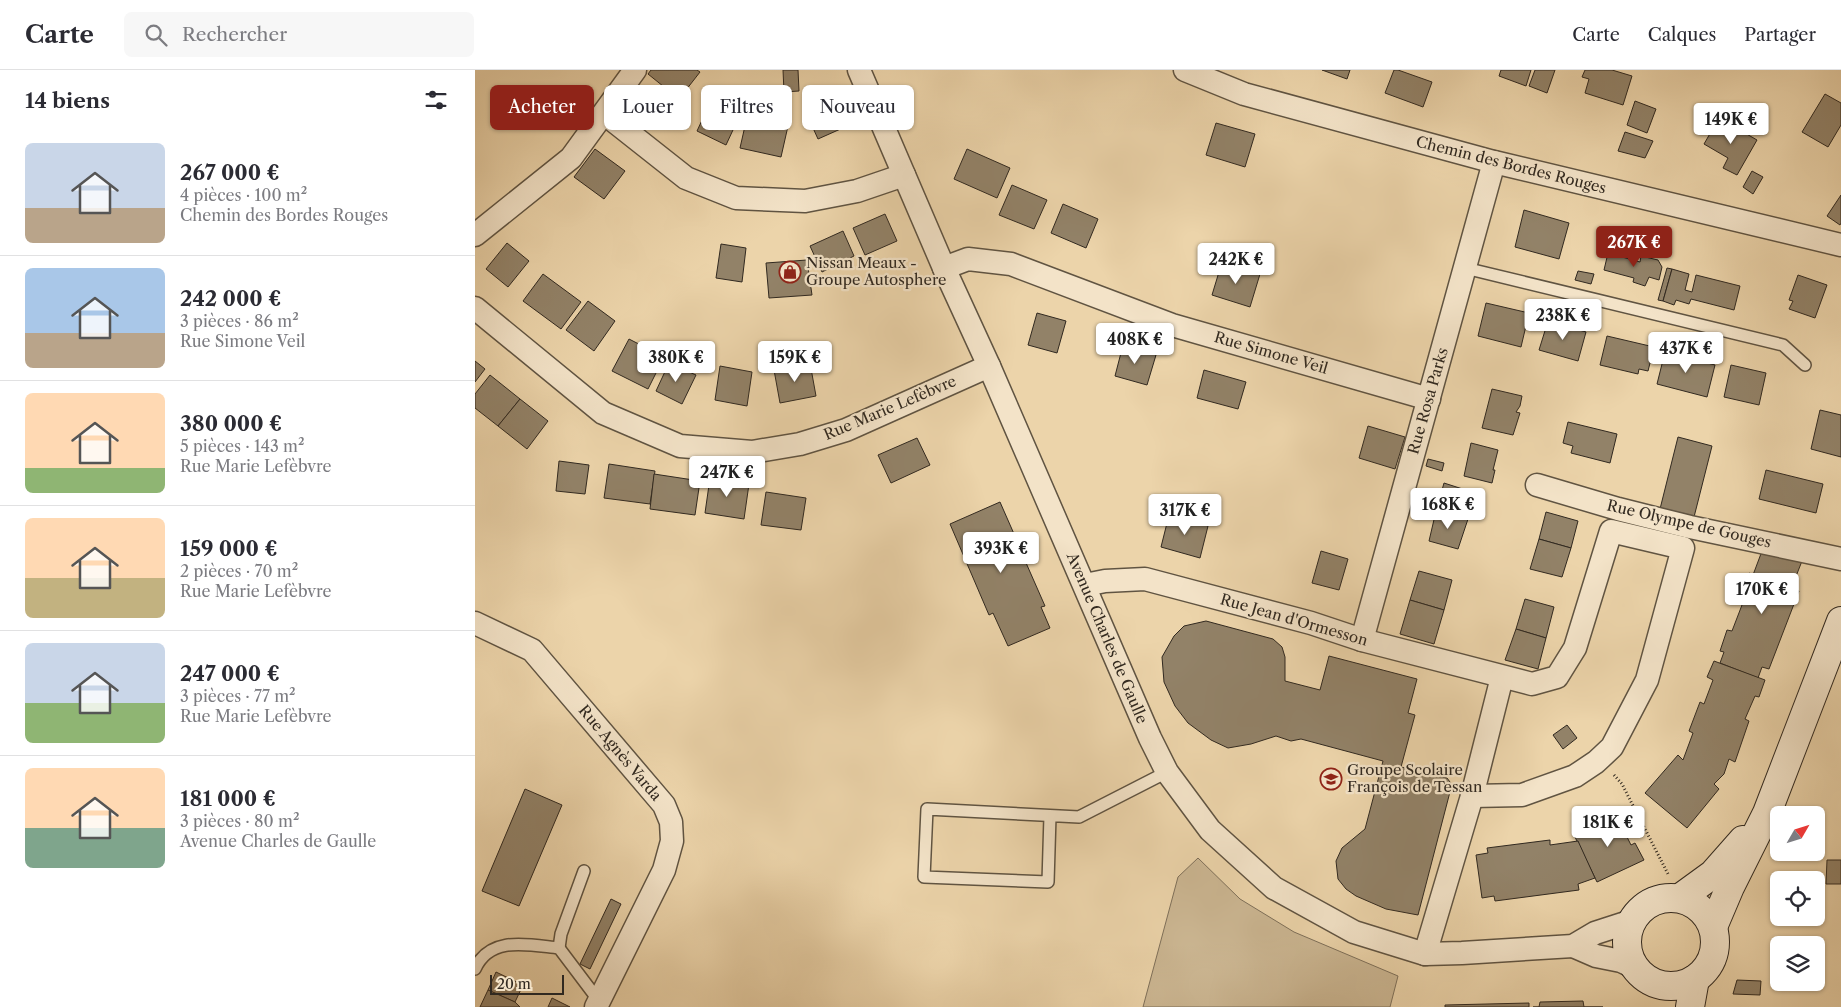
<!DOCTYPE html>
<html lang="fr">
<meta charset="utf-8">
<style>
:root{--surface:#fff;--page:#f7f7f7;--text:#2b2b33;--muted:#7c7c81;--line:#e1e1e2;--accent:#8f2418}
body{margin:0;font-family:"Libre Caslon Text",serif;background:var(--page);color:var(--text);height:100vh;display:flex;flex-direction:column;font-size:19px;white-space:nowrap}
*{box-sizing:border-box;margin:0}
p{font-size:16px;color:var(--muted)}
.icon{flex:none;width:28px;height:28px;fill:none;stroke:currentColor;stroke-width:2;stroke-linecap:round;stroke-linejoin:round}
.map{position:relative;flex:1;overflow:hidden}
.panel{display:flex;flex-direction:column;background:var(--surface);width:475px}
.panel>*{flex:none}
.guide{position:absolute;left:15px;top:15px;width:475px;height:45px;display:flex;gap:10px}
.needle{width:32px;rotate:51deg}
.fabs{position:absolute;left:1295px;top:736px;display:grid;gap:10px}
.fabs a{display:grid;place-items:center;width:55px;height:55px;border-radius:8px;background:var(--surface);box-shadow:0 1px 4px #0004;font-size:25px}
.scale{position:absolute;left:15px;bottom:12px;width:74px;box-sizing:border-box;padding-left:5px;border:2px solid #312920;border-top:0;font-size:14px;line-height:18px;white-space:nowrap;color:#312920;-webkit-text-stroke:4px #f3e3c8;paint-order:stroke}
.price{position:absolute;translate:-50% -42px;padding:0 11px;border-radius:5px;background:#fff;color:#222;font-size:16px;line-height:32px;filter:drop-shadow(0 1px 2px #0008)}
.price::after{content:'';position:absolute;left:50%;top:30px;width:15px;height:11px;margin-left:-8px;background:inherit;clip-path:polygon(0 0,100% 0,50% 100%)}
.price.selected{background:var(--accent);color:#fff}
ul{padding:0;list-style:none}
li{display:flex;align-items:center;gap:15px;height:125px;padding:0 25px}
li+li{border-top:1px solid var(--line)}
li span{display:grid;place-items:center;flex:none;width:140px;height:100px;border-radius:8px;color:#555}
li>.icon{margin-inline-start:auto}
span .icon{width:60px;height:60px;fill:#fffc;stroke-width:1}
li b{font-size:21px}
h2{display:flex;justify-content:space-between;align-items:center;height:60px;padding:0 25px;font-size:21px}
.chip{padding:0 18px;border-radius:8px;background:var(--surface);box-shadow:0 1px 4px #0004;font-size:18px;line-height:45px}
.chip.selected{background:var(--accent);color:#fff}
header{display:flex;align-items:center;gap:30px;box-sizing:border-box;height:70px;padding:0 25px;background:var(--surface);border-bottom:1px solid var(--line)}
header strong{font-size:24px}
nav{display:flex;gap:28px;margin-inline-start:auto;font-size:18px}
.search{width:350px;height:45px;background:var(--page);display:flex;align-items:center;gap:12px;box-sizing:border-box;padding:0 18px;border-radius:8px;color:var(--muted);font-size:19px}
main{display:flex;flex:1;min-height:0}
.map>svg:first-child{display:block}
.green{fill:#ccb793;stroke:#7e705a}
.building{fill:#928268;stroke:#312920}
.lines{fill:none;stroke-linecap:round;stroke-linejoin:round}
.lane-casing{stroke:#605442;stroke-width:14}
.street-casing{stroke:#605442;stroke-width:25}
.secondary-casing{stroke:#312920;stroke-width:30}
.path{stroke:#312920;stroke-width:3;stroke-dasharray:1 2.5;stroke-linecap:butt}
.lane{stroke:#f3e3c8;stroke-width:11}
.street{stroke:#f3e3c8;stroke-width:22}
.secondary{stroke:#f3e3c8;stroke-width:28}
.labels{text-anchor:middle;stroke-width:4.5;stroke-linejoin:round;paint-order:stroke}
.street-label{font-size:15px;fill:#312920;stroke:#f3e3c8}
.poi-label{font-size:15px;fill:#312920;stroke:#f3e3c8;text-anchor:start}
</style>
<header>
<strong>Carte</strong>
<div class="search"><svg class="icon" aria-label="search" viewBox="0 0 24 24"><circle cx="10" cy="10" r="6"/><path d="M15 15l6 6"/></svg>Rechercher</div>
<nav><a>Carte</a><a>Calques</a><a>Partager</a></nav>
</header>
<main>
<section class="panel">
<h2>14 biens<svg class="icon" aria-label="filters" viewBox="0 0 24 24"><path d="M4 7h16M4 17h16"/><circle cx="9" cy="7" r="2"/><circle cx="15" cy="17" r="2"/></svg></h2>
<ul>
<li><span style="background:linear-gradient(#c9d6e8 65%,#b9a48a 0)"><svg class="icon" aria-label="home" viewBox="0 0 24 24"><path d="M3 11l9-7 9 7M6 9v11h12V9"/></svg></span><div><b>267 000 €</b><p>4 pièces · 100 m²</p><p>Chemin des Bordes Rouges</p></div></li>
<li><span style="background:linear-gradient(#a9c7e8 65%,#b9a48a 0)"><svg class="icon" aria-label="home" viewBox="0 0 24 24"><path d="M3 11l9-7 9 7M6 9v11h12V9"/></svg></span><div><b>242 000 €</b><p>3 pièces · 86 m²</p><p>Rue Simone Veil</p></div></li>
<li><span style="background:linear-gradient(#ffd9b3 75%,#8fb573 0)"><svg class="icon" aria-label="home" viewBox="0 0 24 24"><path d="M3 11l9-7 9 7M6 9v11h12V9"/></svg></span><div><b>380 000 €</b><p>5 pièces · 143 m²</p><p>Rue Marie Lefèbvre</p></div></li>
<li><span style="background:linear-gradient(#ffd9b3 60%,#c2b280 0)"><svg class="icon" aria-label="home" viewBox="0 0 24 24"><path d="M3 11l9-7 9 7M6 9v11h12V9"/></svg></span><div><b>159 000 €</b><p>2 pièces · 70 m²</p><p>Rue Marie Lefèbvre</p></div></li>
<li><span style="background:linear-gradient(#c9d6e8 60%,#8fb573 0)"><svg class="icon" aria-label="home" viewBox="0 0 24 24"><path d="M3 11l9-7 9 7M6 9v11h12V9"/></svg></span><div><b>247 000 €</b><p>3 pièces · 77 m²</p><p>Rue Marie Lefèbvre</p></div></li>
<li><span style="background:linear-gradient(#ffd9b3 60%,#7fa58c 0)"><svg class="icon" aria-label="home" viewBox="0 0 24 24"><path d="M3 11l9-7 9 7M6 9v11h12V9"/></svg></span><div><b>181 000 €</b><p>3 pièces · 80 m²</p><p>Avenue Charles de Gaulle</p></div></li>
</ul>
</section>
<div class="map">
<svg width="1366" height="937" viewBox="0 0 1366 937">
<rect width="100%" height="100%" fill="#ecd4aa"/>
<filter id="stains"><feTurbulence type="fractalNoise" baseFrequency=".004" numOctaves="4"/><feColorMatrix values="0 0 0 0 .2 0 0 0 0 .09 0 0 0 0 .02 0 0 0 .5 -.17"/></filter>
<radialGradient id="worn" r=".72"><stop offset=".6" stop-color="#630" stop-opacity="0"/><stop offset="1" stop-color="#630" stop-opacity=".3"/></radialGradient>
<!-- green -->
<path class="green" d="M723,788l42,41 54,33 104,44 -8,31h-247l35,-130z"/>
<!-- building -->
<g class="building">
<path d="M176,0h46l3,2 -21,27 -31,-25z"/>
<path d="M308,0h15l1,21 -15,1z"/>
<path d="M847,0h28l-3,9z"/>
<path d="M919,0h4l34,12 -9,25 -38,-14z"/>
<path d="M1026,0h30l-5,16 -27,-10z"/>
<path d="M1060,0h20l-8,23 -18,-7z"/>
<path d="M1110,0h27l20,6 -9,29 -38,-12 4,-14 -7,-2z"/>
<path d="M366,22l13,31 -36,16 -14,-31z"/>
<path d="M1350,24l16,9v22l-13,22 -26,-15z"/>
<path d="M1160,31l21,8 -9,24 -20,-8z"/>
<path d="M235,33l29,14 -13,28 -29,-14z"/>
<path d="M272,47l41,9 -7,31 -41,-9z"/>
<path d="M1244,48l38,22 -20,35 -14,-7 5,-10 -24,-14z"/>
<path d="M741,53l39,11 -10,33 -39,-12z"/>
<path d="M1150,62l28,9 -8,17 -27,-7z"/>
<path d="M120,79l30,22 -21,28 -30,-22z"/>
<path d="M492,79l43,19 -13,30 -43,-19z"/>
<path d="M1277,101l11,6 -10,17 -10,-7z"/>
<path d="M537,115l35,15 -13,29 -35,-14z"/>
<path d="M1366,125v28l-1,2 -13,-9z"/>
<path d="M588,134l35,15 -12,29 -35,-15z"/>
<path d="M1049,140l45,13 -10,36 -44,-12z"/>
<path d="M410,144l12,27 -32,14 -12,-27z"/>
<path d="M368,161l11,25 -32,16 -12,-26z"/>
<path d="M32,173l22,18 -21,26 -22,-18z"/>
<path d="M246,174l25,4 -4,34 -26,-4z"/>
<path d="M1133,183l32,9 1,-6 17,4 4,7 -3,13 -10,-3 -4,9 -12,-4 1,-4 -30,-8z"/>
<path d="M332,190l5,35 -43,3 -3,-35z"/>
<path d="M747,192l38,12 -10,33 -38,-12z"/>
<path d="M1192,198l5,1 -9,32 -5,-1z"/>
<path d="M1197,199l17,5 -4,16 7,2 4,-17 44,11 -6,24 -43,-11 -2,5 -13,-4 -2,5 -11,-4z"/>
<path d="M1103,201l16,3 -3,10 -16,-4z"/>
<path d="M68,204l38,28 -20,27 -38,-28z"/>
<path d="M1323,205l29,10 -12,33 -26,-9 4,-8 -4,-1z"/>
<path d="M113,231l27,20 -21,30 -28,-21z"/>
<path d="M1011,233l43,10 -8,34 -43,-11z"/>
<path d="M562,243l29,8 -9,32 -29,-8z"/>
<path d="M1073,251l38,11 -8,29 -39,-11z"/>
<path d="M1132,266l47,11 -6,24 -9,-2 -1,5 -38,-9z"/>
<path d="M154,269l35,18 -16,32 -36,-18z"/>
<path d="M648,275l33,10 -9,30 -32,-9z"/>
<path d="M1190,282l50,13 -8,32 -50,-13z"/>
<path d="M0,291l10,8 -10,13z"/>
<path d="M194,293l27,12 -14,29 -26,-13z"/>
<path d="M335,293l6,33 -36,7 -6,-33z"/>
<path d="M1256,295l35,8 -7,32 -35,-8z"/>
<path d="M245,296l32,6 -5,34 -32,-6z"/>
<path d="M729,300l42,12 -8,27 -41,-11z"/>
<path d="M15,305l30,24 -22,27 -23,-18v-14z"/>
<path d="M1017,319l30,7 -2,10 -4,6 4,1 -7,22 -31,-7z"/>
<path d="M45,329l28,22 -21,28 -29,-23z"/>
<path d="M1345,340l21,5v42l-30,-8z"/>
<path d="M1093,352l49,12 -7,29 -39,-10 2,-7 -10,-3z"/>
<path d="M893,356l37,11 -10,32 -36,-11z"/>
<path d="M1203,367l34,9 -19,75 -34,-8z"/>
<path d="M442,368l13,27 -39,18 -13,-28z"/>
<path d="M996,373l27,7 -5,20h2l-3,13 -28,-7z"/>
<path d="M953,389l16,4 -2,8 -16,-5z"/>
<path d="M84,391l30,4 -4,29 -29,-3z"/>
<path d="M134,394l46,7 -5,33 -46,-6z"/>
<path d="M1291,400l57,14 -7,29 -57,-14z"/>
<path d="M179,404l46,7 -5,34 -45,-6z"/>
<path d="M235,408l39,6 -5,35 -39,-6z"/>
<path d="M969,413l31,10 -7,26 -32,-8z"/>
<path d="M291,422l40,6 -5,32 -40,-5z"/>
<path d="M525,432l18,41 -6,2 6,14 5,-3 22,50 -4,1 9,21 -42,18 -15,-33 -4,2 -39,-91z"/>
<path d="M961,441l32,8 -10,30 -29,-8z"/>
<path d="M1071,442l32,9 -7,27 -32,-9z"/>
<path d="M694,445l39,11 -8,32 -39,-11z"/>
<path d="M1064,469l32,9 -9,29 -32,-8z"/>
<path d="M846,481l27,8 -9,31 -27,-7z"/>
<path d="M1287,481l40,10 -11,28 8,2 -30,78 -7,-2 -4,11 -38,-15 4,-11 -4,-1 7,-21 5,1 10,-26 -5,-3 12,-29 4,2z"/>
<path d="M944,501l33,9 -8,30 -34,-10z"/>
<path d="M1050,529l29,8 -8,31 -30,-9z"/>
<path d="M935,530l34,10 -10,34 -34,-10z"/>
<path d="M731,551l67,18 9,8 3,10v24l35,9 9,-34 88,23 -9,34 7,2 -14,52 46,11 3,4 1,6 -33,127 -32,-6 -30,-13 -10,-7 -8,-10 -2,-18 6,-13 23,-19 18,-68 -82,-22 -10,2 -15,-5 -25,8 -23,4 -17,-8 -23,-17 -13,-17 -11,-24 -2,-25 12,-21 10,-10z"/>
<path d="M1041,559l30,9 -8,31 -33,-9z"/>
<path d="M1239,591l51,19 -6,17 -4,-1 -10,23 4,2 -14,41 -6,-3 -5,15 -10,10 5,5 -32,39 -42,-35 33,-38 5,5 10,-27 -4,-2 11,-29 4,2 9,-24 -6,-3z"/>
<path d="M1092,655l10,13 -14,11 -10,-14z"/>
<path d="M50,719l37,16 -43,101 -37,-15z"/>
<path d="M1146,742l8,17 -5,2 7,14 4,-2 9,17 -47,22 -23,-47z"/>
<path d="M1075,770v5l28,-4 17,37 -17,6 1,6 -84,11 -1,-5 -12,2 -6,-43 12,-2 -1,-5z"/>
<path d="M1352,790h14v24h-15z"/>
<path d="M136,829l10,5 -31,65 -10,-5z"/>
<path d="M21,902l27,13 -8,17 -27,-12z"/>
<path d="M1262,910l24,1 -1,14 -27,-1z"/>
<path d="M13,920l27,12 5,5h-40z"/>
<path d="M77,928l18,9h-22z"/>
<path d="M1108,931l1,6h19h-70h6l1,-5z"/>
<path d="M1054,933v4h-84v-2z"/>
</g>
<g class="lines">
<!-- lane casing -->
<g class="lane-casing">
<g id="lane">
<path d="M990,198l318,77 22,20"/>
<path d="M575,746l-2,66 -124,-5 3,-68 152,8 88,-45"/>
<path d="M84,878l2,-14 23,-63"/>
<path d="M0,899c15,-34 54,-24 84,-21l40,53"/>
</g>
</g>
<!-- street casing -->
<g class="street-casing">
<g id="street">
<path d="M384,0l85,198 45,98 161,372 17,34 43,58 64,58 80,44 71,22 37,-1 111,-7 22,-13 37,-12"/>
<path d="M710,0l59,24 250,68 347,83"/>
<path d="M130,44l81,64 50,20 69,3 52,-10 47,-16"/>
<path d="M0,165l96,-77 64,-88"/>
<path d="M469,198l24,-9 43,5 161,61 257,74"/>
<path d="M0,238l128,105 77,33 72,6 48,-8 46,-14 143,-64"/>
<path d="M1062,415l81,24 72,18 151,32"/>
<path d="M610,515l20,-4 40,-2 166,44 51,17 170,44 25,-7 18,-29 36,-117 72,17 -36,132 -35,67 -16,15 -21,14 -53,19 -50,1"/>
<path d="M0,553l57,27 132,155 7,17 1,19 -8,29 -68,137"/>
<path d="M887,570l132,-478"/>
<path d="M1098,876l23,10 25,5 15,7"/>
<path d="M950,884l47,-158 30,-119"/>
</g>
</g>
<!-- secondary casing -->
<g class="secondary-casing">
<g id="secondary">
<path d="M1205,828l33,-24 30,-34"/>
<circle cx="1196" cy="872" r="44"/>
<path d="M1238,857l17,-40 37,-74 74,-192"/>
<path d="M1215,937l5,-28"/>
</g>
</g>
<!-- path -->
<path class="path" d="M1139,705l8,9 46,90"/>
<!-- lane -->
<use href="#lane" class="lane"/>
<!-- street -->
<use href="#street" class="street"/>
<!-- secondary -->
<use href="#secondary" class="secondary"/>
</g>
<!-- icons -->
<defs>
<g id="shop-ring" transform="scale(1.125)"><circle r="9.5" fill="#f3e3c8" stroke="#8f2418" stroke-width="1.5"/><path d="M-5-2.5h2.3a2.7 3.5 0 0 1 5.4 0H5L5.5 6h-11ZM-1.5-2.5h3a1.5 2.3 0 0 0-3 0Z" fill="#8f2418"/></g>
<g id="school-ring" transform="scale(1.125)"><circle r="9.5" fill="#f3e3c8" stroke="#8f2418" stroke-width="1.5"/><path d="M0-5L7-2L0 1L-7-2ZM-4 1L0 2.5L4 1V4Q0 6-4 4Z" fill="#8f2418"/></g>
</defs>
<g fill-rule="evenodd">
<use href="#shop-ring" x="315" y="202"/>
<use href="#school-ring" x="856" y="709"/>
</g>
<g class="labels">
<!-- street labels -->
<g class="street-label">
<text transform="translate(1036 95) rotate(14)" y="5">Chemin des Bordes Rouges</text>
<text transform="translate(796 283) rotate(16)" y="5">Rue Simone Veil</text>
<text transform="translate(953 331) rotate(-74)" y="5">Rue Rosa Parks</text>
<text transform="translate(415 338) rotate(-23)" y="5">Rue Marie Lefèbvre</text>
<text transform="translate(1214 454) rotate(13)" y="5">Rue Olympe de Gouges</text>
<text transform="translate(819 550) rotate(16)" y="5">Rue Jean d'Ormesson</text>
<text transform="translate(632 568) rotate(67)" y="5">Avenue Charles de Gaulle</text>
<text transform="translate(145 683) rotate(50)" y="5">Rue Agnès Varda</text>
</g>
<!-- poi labels -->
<g class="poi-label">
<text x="331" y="198">Nissan Meaux -<tspan x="331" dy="17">Groupe Autosphere</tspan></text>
<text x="872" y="705">Groupe Scolaire<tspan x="872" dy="17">François de Tessan</tspan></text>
</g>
</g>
<rect width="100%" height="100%" filter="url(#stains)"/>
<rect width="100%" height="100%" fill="url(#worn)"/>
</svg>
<div class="fabs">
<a><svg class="needle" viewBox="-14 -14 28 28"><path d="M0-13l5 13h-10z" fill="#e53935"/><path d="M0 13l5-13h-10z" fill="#7c7c81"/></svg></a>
<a><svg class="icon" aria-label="locate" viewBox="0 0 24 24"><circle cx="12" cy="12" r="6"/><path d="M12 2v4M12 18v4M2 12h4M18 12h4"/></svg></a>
<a><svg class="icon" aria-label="layers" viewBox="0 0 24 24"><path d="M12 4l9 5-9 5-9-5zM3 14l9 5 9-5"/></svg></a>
</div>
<div class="scale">20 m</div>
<b class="price" style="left:1256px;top:75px">149K €</b>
<b class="price selected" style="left:1159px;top:198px">267K €</b>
<b class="price" style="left:761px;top:215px">242K €</b>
<b class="price" style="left:1088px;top:271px">238K €</b>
<b class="price" style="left:660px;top:295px">408K €</b>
<b class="price" style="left:1211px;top:304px">437K €</b>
<b class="price" style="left:201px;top:313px">380K €</b>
<b class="price" style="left:320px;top:313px">159K €</b>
<b class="price" style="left:252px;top:428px">247K €</b>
<b class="price" style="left:973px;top:460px">168K €</b>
<b class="price" style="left:710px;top:466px">317K €</b>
<b class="price" style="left:526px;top:504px">393K €</b>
<b class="price" style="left:1287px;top:545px">170K €</b>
<b class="price" style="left:1133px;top:778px">181K €</b>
<div class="guide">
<a class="chip selected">Acheter</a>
<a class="chip">Louer</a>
<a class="chip">Filtres</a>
<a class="chip">Nouveau</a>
</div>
</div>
</main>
